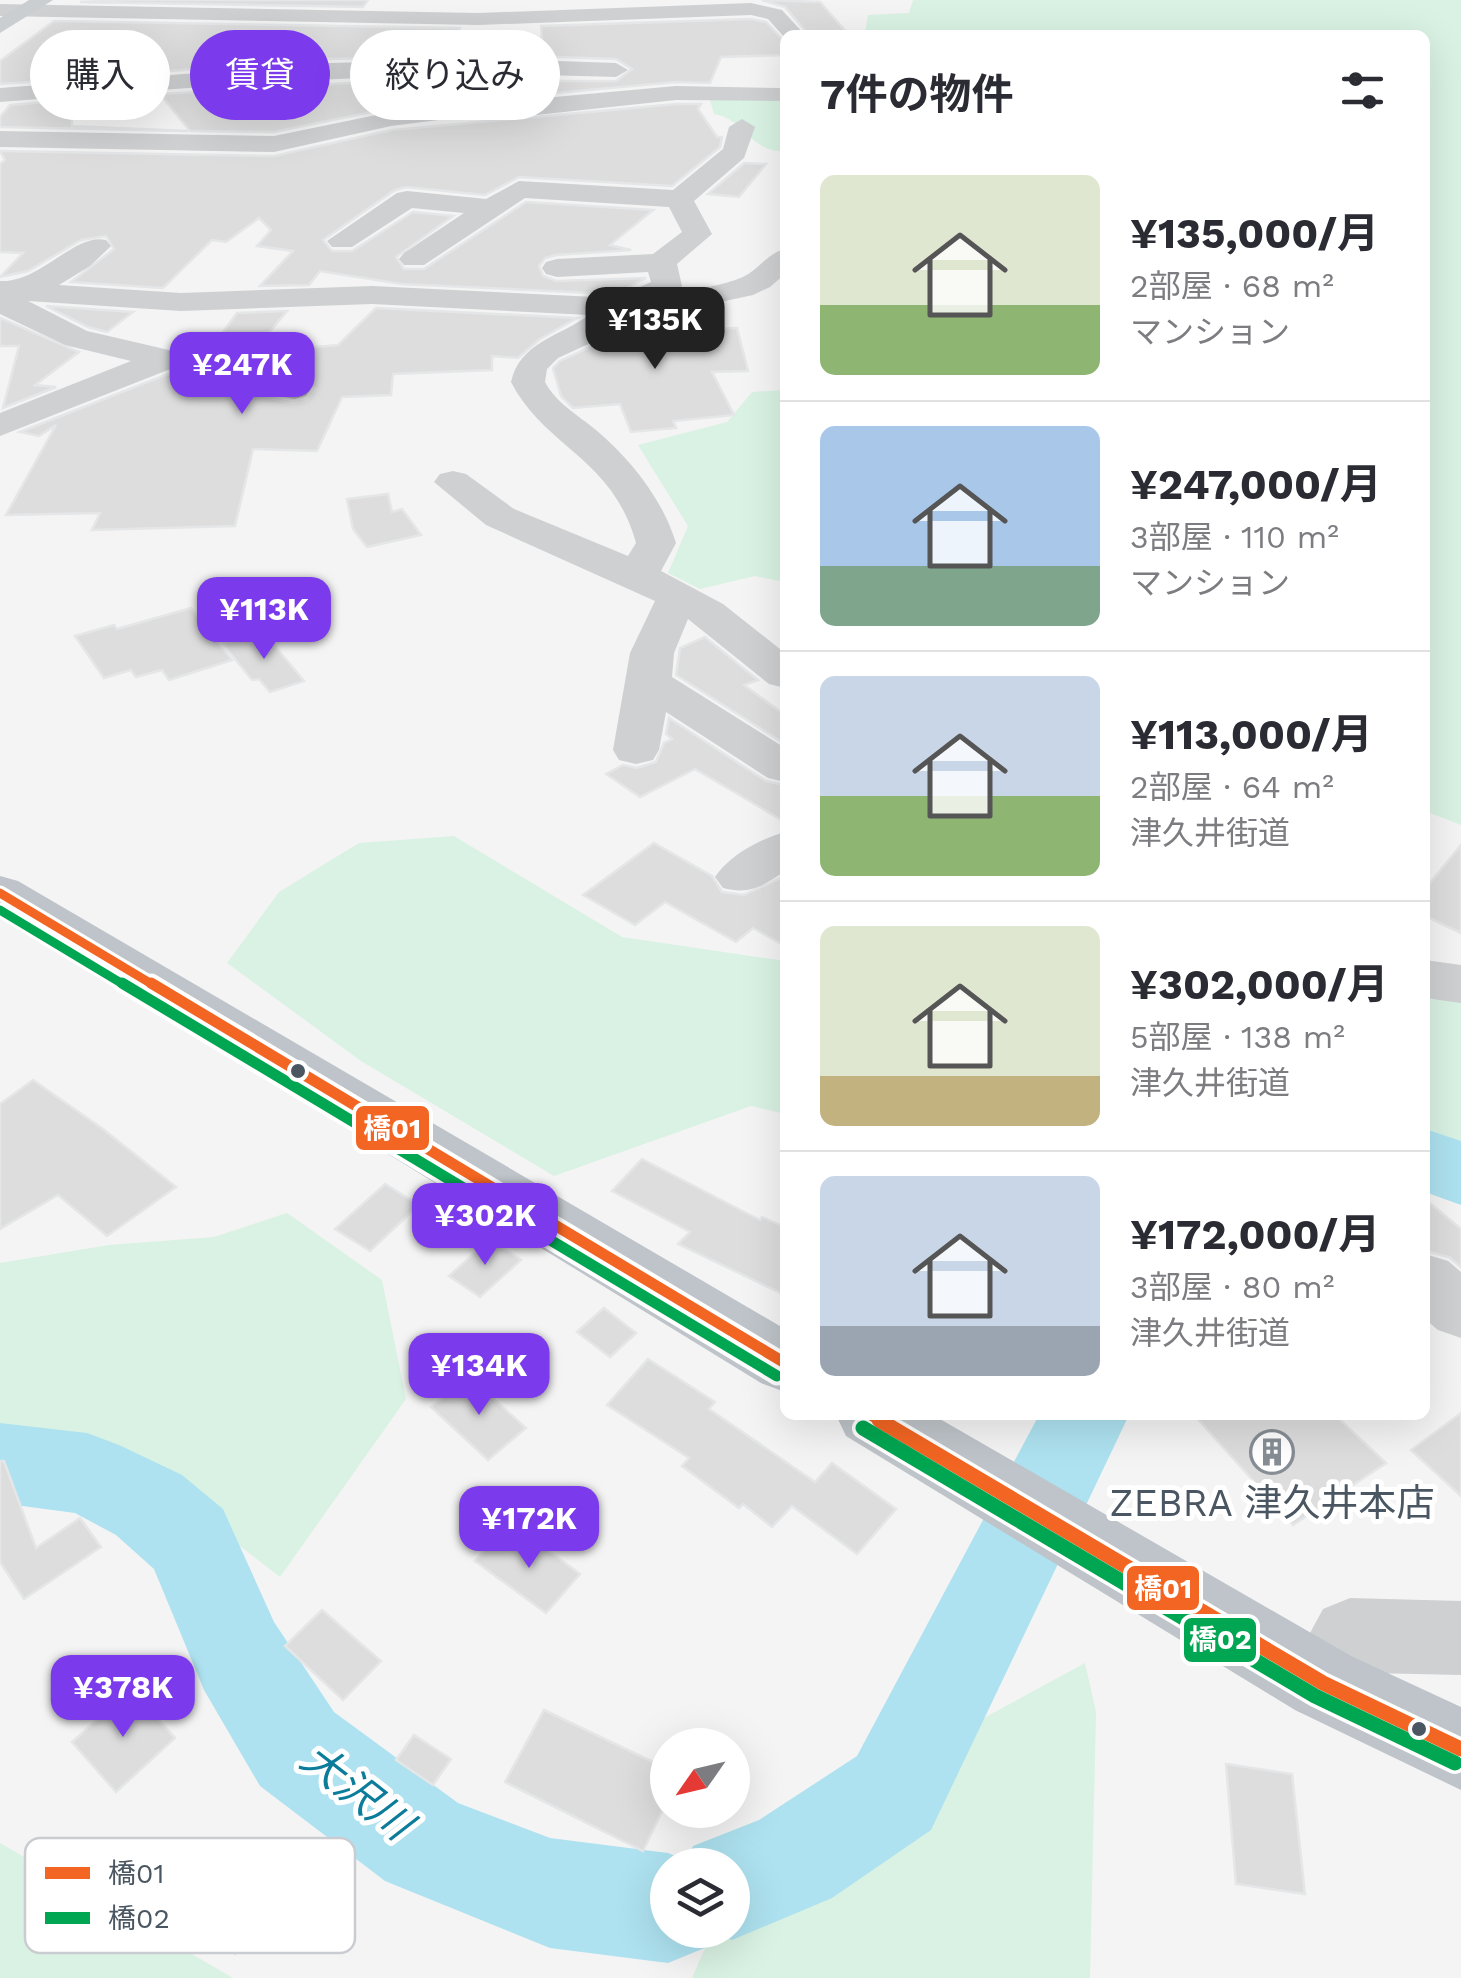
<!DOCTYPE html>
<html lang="ja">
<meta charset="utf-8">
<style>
:root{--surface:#fff;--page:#f2f2f3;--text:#2b2b33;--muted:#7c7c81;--line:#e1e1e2;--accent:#7c3aed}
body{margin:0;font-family:"Work Sans","Noto Sans JP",sans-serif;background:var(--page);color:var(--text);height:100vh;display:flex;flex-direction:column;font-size:38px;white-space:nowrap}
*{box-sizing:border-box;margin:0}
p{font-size:32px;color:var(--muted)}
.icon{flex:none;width:55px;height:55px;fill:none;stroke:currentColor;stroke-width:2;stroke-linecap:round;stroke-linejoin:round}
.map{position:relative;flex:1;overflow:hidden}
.details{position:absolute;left:780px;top:30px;width:650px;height:1390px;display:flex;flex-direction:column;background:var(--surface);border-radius:15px;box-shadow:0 10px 40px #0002}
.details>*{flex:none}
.guide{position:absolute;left:30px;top:30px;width:600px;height:90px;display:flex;gap:20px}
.needle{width:65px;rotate:236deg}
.tools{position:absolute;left:650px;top:1728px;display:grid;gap:20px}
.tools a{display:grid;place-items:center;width:100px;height:100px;border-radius:50%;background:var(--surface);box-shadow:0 10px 40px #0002;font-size:50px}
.price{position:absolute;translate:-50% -85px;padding:0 22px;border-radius:20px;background:var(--accent);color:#fff;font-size:32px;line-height:65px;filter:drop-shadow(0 2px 5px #0008)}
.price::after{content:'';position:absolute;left:50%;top:60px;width:30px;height:22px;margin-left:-15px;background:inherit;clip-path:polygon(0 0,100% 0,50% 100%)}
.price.selected{background:#222;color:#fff}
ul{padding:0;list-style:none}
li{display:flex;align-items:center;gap:30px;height:250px;padding:0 40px}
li+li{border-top:2px solid var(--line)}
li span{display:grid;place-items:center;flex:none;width:280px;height:200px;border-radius:15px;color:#555}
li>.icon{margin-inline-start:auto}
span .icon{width:120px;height:120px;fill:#fffc;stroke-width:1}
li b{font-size:42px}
h2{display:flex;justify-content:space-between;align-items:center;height:120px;padding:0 40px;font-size:42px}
.pill{padding:0 35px;border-radius:45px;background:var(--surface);box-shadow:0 10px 40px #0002;font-size:35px;line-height:90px}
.pill.selected{background:var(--accent);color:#fff}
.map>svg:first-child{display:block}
.green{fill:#d9f2e3}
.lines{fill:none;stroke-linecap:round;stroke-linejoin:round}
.river{fill:#aee2f0;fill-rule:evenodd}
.building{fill:#ddddde;stroke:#e5e6e7;stroke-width:2.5}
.minor{fill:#ced0d2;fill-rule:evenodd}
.major{fill:#caced1;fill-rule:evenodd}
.highway{fill:#bec4c9;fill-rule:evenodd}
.bus-1-far2-casing{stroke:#fff;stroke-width:15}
.bus-1-far1-casing{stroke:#fff;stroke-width:19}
.bus-1-casing{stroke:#fff;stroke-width:22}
.bus-2-far2-casing{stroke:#fff;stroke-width:15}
.bus-2-far1-casing{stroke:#fff;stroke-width:19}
.bus-2-casing{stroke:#fff;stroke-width:22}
.bus-1-far2{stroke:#f26522;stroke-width:9}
.bus-1-far1{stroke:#f26522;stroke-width:11}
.bus-1{stroke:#f26522;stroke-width:15}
.bus-2-far2{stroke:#00a651;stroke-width:9}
.bus-2-far1{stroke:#00a651;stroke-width:11}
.bus-2{stroke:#00a651;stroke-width:15}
.bus-dot{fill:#4a5661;stroke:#fff;stroke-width:4}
.labels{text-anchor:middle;stroke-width:10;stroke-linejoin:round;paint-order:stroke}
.near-poi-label{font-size:38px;fill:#4a5661;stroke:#fff}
.near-water-label{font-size:42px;font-style:italic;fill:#0c7c9b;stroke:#fff}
.key{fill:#fff;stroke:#c9ccd0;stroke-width:2.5}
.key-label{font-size:28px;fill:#4a5661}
.line-badge{stroke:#fff;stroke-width:4}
.badge-label{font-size:28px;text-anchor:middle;font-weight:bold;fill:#fff}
</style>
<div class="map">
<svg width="1461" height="1978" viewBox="0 0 1461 1978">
<rect width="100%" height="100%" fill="#f4f4f4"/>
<!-- green -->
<g class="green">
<path d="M913,0h548v825l-36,-14v-776h-587l27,-3 3,-17 41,-2z"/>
<path d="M785,95v56c-35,2 -38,-31 -71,-37l-4,-14z"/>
<path d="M785,390v192l-30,-6 -55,13 -32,-16 20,-47 -50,-81 89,-23 25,-30z"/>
<path d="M454,836l168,101 163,24v153l-34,-8 -197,70 -193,-115 -134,-98 52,-71 80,-49z"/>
<path d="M1425,999l36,1v171l-36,-21z"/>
<path d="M287,1213l95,67 24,119 -126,178 -175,-135 -105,-7v-172l109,-18 105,-8z"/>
<path d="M1085,1663l11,49 -6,266h-398l21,-48h19l1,-26 249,-185z"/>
<path d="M0,1843l233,135h-233z"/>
</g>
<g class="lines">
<!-- river -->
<g class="river">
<path d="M1425,1129l36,12v64l-36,-13z"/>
<path d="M1039,1415h90l-198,415 -99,68 -100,42 -19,-8 -6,15 -39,16 -118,-15 -165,-67 -125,-95 -56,-96 -50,-121 -38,-34 -41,-22 -75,-10v-80l87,10 32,12 63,30 41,34 51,113 60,90 124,91 92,35 118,15 19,8 6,-15 66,-26 98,-64zM668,1865h64v65h-64z"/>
</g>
</g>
<!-- building -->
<g class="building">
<path d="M136,0h232l-5,7 -283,-5z"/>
<path d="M762,0l58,2 29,33h-40l-24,-28z"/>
<path d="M751,19l15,3 19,20v13l-64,2 -11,26 -34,-1 -285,26 -117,24 -84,-1 -30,-37 225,-13h231l16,-12 -16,-10 -112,-4 -176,4 -184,14 -9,-11 -26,2 -35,-20 -1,35 -73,5v-23l54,-40 406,7 -1,9 83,1 -1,-12z"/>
<path d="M72,100v26l116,5 -188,-4v-10l10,-12z"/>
<path d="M676,104h25l-3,5 19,28h5l-2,10 -48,39 -153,-9 -34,18 -79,-8 -11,3 -72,50 9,11h20l61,-39 40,4 -57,41 8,12h20l102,-67 127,8 -43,35 21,5 -75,5 -11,3 -6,8 4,10 13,5 90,-3 -31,16 -213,-10 -82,-13 -11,14 -49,1 33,-35 -36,-5 14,-16 -12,-12 -33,24 -14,-2 -49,48 -92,-6 43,-33 -8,-13 -25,4 -53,31 -28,6 23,-24 -23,-1v-88l5,-4 -5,-9 274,5 118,-26z"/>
<path d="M744,163l22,1 -27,33 -31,-3z"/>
<path d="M46,306l87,6 -26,20 -19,-5z"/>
<path d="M376,308l201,10 -37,21 -22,19 -26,-2v14l-99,4 -2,21 -49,2 -25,54 -64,-2 -18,77 -143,4 8,-17 -94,2 50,-90 -17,11 -19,-4 148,-58 125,29 14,-3 8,-11 -8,-11 -101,-23 31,-42 50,-2 -35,42 86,-8z"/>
<path d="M703,310l-8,33 16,-14 26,-1 11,43 -36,1 22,43 -61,6 3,7 -45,4 -11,-28 -47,4 -12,-12 -8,-28 7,-7 37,-17 31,-23 19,1z"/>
<path d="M0,318l79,34 -44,33 21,2 -53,21 16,-62h-19z"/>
<path d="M388,494l4,18 10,-3 19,26 -54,12 -14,-18 -6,-30z"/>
<path d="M191,608l41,52 -63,20 -7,-10 -26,7 -5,-7 -27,8 -29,-42 39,-11 3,4z"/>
<path d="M263,632l41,49 -34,11 -11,-13 -7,1 -29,-36z"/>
<path d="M705,637l53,43 -14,5 41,30v29l-109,-69 4,-27z"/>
<path d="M669,718l97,63 19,4v37l-90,-53 -55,28 -34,-23 17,-9 14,3 19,-6 8,-19 8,-4 -6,-5z"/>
<path d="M654,843l58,33 10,16 22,3 41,-19v70l-32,-18 -17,14 -71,-40 -30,23 -52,-30z"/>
<path d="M1461,845v88l-36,-17v-27z"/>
<path d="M33,1080l70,49 73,58 -69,49 -49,-41 -58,34v-125z"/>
<path d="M642,1159l118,61 2,-3 23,10v68l-107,-51 12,-12 -78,-41z"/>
<path d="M385,1184l34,21 -49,46 -35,-22z"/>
<path d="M1425,1199l36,30v38l-12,-10 -24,-6z"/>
<path d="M490,1239l31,21 -41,37 -31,-21z"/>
<path d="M604,1308l32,25 -26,24 -33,-25z"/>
<path d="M648,1359l67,43 -6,7 106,73 17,-19 64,46 -39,45 -65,-48 -20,21 -29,-23 -4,4 -57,-42 7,-8 -82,-53z"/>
<path d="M469,1377l57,51 -38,32 -57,-53z"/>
<path d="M1461,1413v83l-50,-46z"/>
<path d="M1194,1415h141l51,48 -93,62z"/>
<path d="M0,1461h4l32,87 44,-30 21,29 -77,52 -24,-37z"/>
<path d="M527,1535l53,39 -34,39 -71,-52 22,-24 17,12z"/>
<path d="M322,1610l59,51 -38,39 -58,-54z"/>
<path d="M131,1689l44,49 -59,54 -44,-50z"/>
<path d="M544,1710l124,59v30l-25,52 -138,-69z"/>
<path d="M414,1735l37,24 -18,26 -37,-25z"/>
<path d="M1226,1764l66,10 13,120 -69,-10z"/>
<path d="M238,1856l44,50 -47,48 -44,-52z"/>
</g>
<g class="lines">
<!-- minor -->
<g class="minor">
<path d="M751,3l31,7 23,25h-20v3l-17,-19 -17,-4 -273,10 -478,-9v-12l478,9z"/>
<path d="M504,59l112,4 12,7 -12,7c-207,-8 -410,9 -616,25v-14l328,-25z"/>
<path d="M676,86l103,2 6,1v12l-109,-1 -140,15 -66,1 -79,10 -117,26 -274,-5v-16l274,5 117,-24z"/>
<path d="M742,119l13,8 -11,31 -50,43 18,33 -35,30 5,22 -5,7c21,-5 46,-7 66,-16 16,-8 25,-24 42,-28v25l-15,13 -17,8 -107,23 -19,-1 -32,24 -37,17 -11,11 -2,13c11,21 33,33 51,48 35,30 66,68 80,113l-15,28 62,33 62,49v35l-16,-4 -81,-65 -14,34 -2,24 113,71v34l-17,-4 -102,-66 -7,38 -6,10 -17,4 -17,-4 -6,-10 17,-97 25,-52 -169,-76 -52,-43 6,-8 13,-3 13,3 48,35 114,47 8,-13c-23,-85 -92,-96 -125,-161 9,-40 48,-45 78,-67l-217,-11 -191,7 -153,-10 59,30 219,51 5,7 -5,7 -12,3 -126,-29 -168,66v-23l131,-52 -66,-16 -65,-31v-33c41,2 75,-49 106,-41l5,6 -21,20 -31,19 122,8 191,-7 244,12 35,-16 -3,-10 -91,5 -11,-3 -4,-6 4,-6 11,-3 96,-5 29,-22 -13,-25 -144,-9 -101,67h-20l-5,-6 5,-6 60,-40 -52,-5 -60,39h-20l-5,-6 70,-48 10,-2 79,8 33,-18 154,9 50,-41 6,-22z"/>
<path d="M785,832v39c-22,15 -35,24 -62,17l-8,-11c15,-22 45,-38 70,-45z"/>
<path d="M1425,960l36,5v38l-36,-5z"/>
<path d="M1425,1254l23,7 13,11v66l-23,-8 -13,-11z"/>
<path d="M1350,1598l111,3v74l-90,-2 -20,37 -28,12 -28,-12 -12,-27 40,-74z"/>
</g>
<!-- major -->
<path class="major" d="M29,0h24l-53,33v-15z"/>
<!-- highway -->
<g class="highway">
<path d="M0,876l18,5 767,448v63l-24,-9 -761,-467z"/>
<path d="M836,1415h97l418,241 110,51v83l-166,-80 -449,-274z"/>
</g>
<!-- bus-1-far2 casing -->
<g class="bus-1-far2-casing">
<path id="bus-1-far2" d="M0,893l155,93"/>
</g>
<!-- bus-1-far1 casing -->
<g class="bus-1-far1-casing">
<g id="bus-1-far1">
<path d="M151,983l634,380"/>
<path d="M871,1415l12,7"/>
</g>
</g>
<!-- bus-1 casing -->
<g class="bus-1-casing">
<path id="bus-1" d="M879,1420l444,263 138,66"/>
</g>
<!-- bus-2-far2 casing -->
<g class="bus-2-far2-casing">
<path id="bus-2-far2" d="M0,910l126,76"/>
</g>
<!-- bus-2-far1 casing -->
<g class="bus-2-far1-casing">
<path id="bus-2-far1" d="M122,983l655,393"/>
</g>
<!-- bus-2 casing -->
<g class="bus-2-casing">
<path id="bus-2" d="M863,1428l452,268 140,67"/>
</g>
<!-- bus-1-far2 -->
<use href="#bus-1-far2" class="bus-1-far2"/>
<!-- bus-1-far1 -->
<use href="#bus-1-far1" class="bus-1-far1"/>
<!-- bus-1 -->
<use href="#bus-1" class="bus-1"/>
<!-- bus-2-far2 -->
<use href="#bus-2-far2" class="bus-2-far2"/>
<!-- bus-2-far1 -->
<use href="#bus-2-far1" class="bus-2-far1"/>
<!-- bus-2 -->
<use href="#bus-2" class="bus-2"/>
</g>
<!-- icons -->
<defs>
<g id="building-ring" transform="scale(2.25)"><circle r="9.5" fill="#fff" stroke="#868d94" stroke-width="1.5"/><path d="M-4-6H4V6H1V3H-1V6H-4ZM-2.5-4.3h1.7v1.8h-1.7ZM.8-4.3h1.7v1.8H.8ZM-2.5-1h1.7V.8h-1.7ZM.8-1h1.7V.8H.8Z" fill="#868d94"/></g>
</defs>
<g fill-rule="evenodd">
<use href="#building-ring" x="1272" y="1452"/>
</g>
<!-- markers -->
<g class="bus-dot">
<circle cx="298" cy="1071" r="9"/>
<circle cx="1419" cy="1729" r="9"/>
</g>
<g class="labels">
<!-- near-poi labels -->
<g class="near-poi-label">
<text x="1272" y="1516">ZEBRA 津久井本店</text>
</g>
<!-- near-water labels -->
<g class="near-water-label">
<text transform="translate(357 1791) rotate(38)" y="15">大沢川</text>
</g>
</g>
<!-- legend -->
<rect x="25" y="1838" width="330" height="115" rx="15" class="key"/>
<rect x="45" y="1867" width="45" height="12" fill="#f26522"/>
<rect x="45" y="1912" width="45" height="12" fill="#00a651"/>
<g class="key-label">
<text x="108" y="1883">橋01</text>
<text x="108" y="1928">橋02</text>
</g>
<g class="line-badge">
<rect x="354" y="1104" width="77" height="48" rx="10" fill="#f26522"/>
<rect x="1125" y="1564" width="76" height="48" rx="10" fill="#f26522"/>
<rect x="1182" y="1616" width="76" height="48" rx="10" fill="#00a651"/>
</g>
<g class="badge-label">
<text x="392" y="1138">橋01</text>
<text x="1163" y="1598">橋01</text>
<text x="1220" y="1649">橋02</text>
</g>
</svg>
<div class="tools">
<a><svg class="needle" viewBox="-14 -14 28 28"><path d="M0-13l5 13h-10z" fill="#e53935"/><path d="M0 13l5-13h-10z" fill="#7c7c81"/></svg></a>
<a><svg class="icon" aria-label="layers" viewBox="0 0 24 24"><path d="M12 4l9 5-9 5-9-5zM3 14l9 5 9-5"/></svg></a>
</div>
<b class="price selected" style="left:655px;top:372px">¥135K</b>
<b class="price" style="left:242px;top:417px">¥247K</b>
<b class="price" style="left:264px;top:662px">¥113K</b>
<b class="price" style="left:485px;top:1268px">¥302K</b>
<b class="price" style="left:479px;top:1418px">¥134K</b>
<b class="price" style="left:529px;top:1571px">¥172K</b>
<b class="price" style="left:123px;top:1740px">¥378K</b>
<div class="guide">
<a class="pill">購入</a>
<a class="pill selected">賃貸</a>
<a class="pill">絞り込み</a>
</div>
<section class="details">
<h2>7件の物件<svg class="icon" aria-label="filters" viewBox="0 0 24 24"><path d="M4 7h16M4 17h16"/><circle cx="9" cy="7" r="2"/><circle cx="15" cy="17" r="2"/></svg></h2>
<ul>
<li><span style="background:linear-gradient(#dfe7d0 65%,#8fb573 0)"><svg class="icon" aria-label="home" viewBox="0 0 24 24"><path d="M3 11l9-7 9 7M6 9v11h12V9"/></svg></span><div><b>¥135,000/月</b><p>2部屋 · 68 m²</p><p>マンション</p></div></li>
<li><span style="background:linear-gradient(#a9c7e8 70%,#7fa58c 0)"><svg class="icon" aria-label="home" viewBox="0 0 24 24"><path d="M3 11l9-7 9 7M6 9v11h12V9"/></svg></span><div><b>¥247,000/月</b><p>3部屋 · 110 m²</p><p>マンション</p></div></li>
<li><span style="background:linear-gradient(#c9d6e8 60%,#8fb573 0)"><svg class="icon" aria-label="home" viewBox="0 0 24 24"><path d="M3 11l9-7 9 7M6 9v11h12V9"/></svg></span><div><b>¥113,000/月</b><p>2部屋 · 64 m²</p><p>津久井街道</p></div></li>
<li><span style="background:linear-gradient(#dfe7d0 75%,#c2b280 0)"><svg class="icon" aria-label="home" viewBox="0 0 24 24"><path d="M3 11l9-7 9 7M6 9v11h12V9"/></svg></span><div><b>¥302,000/月</b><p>5部屋 · 138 m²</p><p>津久井街道</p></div></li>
<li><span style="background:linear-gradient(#c9d6e8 75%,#9aa5b1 0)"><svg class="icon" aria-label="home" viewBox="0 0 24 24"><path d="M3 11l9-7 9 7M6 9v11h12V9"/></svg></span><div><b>¥172,000/月</b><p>3部屋 · 80 m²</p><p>津久井街道</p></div></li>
</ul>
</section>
</div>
